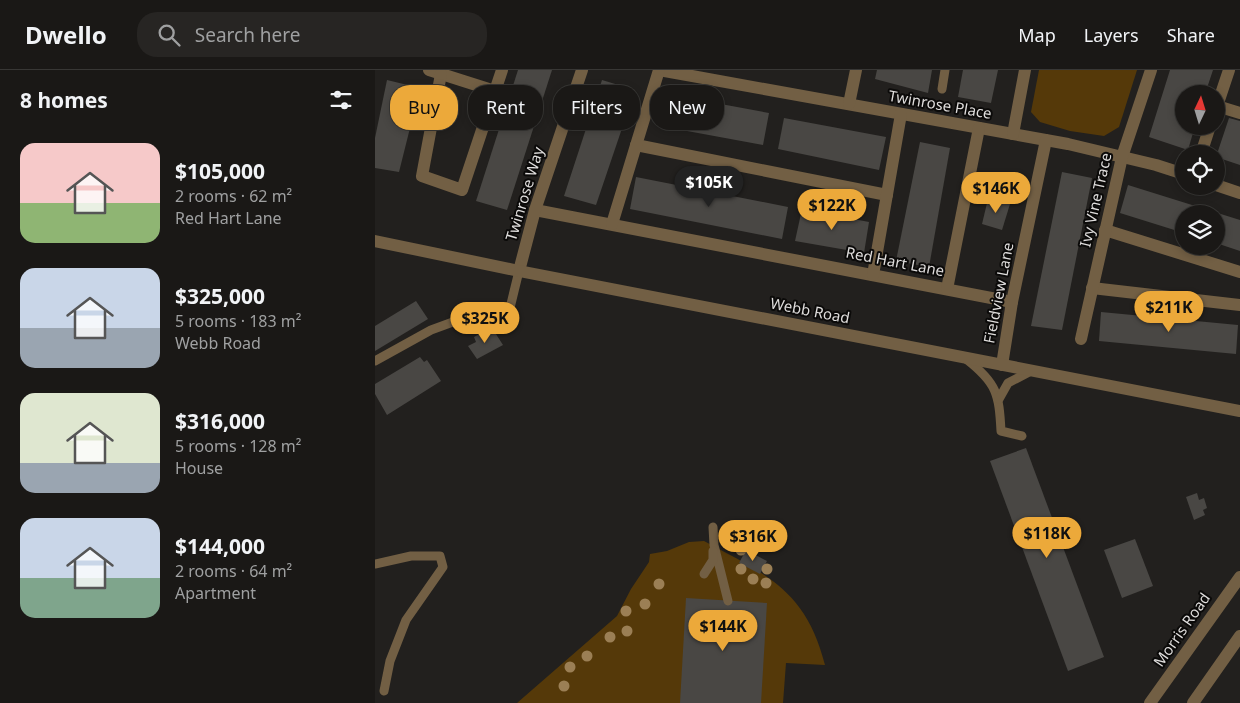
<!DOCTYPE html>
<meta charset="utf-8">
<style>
:root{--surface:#1a1816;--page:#272523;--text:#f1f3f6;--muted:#9fa0a1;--line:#383735;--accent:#eca93a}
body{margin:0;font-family:"Noto Sans",sans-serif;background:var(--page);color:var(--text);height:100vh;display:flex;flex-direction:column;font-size:19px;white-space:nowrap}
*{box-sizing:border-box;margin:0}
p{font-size:16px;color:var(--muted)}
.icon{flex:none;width:28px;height:28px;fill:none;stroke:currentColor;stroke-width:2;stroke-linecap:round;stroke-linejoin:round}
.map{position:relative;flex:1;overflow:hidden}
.panel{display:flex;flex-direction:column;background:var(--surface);width:375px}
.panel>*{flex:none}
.guide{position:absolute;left:15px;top:15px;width:475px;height:45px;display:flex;gap:10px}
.needle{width:32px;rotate:4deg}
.buttons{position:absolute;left:800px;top:15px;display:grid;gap:10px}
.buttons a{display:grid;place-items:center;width:50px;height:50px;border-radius:50%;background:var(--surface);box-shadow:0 2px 8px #0003,0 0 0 1px var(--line);font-size:25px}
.price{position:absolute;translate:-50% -42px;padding:0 11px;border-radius:18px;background:var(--accent);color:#111;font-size:16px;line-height:32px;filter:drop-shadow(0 1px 2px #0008)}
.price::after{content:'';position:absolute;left:50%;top:30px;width:15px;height:11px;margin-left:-8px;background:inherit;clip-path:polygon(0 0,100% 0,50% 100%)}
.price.active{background:#222;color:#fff}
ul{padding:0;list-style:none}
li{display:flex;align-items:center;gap:15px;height:125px;padding:0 20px}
li span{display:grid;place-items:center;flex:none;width:140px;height:100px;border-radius:15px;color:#555}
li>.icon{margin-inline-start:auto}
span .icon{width:60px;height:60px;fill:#fffc;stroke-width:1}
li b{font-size:21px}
h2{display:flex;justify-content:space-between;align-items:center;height:60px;padding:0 20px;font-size:21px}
.tag{padding:0 18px;border-radius:20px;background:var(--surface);box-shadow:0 2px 8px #0003,0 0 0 1px var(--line);font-size:18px;line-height:45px}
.tag.active{background:var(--accent);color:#111}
header{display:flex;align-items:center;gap:30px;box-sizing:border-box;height:70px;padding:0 25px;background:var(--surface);border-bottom:1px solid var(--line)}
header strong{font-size:24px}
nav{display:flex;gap:28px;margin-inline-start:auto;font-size:18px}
.search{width:350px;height:45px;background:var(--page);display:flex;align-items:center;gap:12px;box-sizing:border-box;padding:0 18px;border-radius:20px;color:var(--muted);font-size:19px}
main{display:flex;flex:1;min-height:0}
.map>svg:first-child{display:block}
.green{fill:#553909}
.building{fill:#494744}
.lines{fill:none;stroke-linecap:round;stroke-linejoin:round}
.service{stroke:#725f44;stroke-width:9}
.minor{stroke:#725f44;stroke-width:12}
.tertiary{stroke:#725f44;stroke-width:12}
.tree{fill:#9b7f55}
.labels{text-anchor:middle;stroke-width:4;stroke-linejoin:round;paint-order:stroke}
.street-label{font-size:15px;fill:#dfdddc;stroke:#0b0a09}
</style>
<header>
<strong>Dwello</strong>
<div class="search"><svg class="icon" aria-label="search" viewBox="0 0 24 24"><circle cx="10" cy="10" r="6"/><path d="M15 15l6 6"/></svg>Search here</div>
<nav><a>Map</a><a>Layers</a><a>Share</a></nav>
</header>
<main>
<section class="panel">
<h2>8 homes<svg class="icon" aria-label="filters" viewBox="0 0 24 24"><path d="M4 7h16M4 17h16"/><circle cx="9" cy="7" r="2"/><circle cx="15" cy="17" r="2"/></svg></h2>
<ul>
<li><span style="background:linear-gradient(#f6c9c9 60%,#8fb573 0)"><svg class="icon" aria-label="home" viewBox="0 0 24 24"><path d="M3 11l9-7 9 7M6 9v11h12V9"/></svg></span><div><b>$105,000</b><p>2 rooms · 62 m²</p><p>Red Hart Lane</p></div></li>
<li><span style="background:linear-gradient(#c9d6e8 60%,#9aa5b1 0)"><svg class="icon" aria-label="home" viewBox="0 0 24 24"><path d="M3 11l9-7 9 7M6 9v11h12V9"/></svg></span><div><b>$325,000</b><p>5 rooms · 183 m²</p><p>Webb Road</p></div></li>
<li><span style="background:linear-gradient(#dfe7d0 70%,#9aa5b1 0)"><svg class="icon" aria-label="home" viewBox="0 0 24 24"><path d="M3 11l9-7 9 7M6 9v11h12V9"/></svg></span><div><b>$316,000</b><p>5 rooms · 128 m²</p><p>House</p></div></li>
<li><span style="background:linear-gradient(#c9d6e8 60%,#7fa58c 0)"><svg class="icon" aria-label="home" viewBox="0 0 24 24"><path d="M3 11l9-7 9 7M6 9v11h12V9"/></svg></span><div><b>$144,000</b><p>2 rooms · 64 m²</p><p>Apartment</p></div></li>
</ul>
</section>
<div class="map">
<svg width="865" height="633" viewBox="0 0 865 633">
<rect width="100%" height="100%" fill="#22201e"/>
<!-- green -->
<g class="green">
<path d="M664,0h98l-18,57 -15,9 -34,-5 -30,-9 -9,-10z"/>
<path d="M329,471c63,34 102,49 121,124l-39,-2 -3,40h-266l100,-87 14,-27 18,-27 1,-8 17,-3 22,-9z"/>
</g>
<!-- building -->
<g class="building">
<path d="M143,0h34l-45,140 -31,-9z"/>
<path d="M502,0h55l-4,23 -53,-14z"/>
<path d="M588,0h35l-7,33 -33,-6z"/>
<path d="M795,0h43l-8,24h-21v32h11l-7,24 -39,-13z"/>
<path d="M12,10l33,8 -21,84 -24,-4v-30z"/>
<path d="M227,10l33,10 -39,115 -32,-9z"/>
<path d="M292,24l102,19 -6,32 -103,-19z"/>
<path d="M409,48l102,19 -7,33 -101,-21z"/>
<path d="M854,48l11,3v44l-24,-8z"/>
<path d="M545,72l30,6 -21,119 -33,-6z"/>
<path d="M687,102l30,6 -30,152 -31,-4z"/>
<path d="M261,107l152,30 -6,32 -152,-30z"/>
<path d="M753,115l112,35v31l-24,-8v-29h-32v19l-64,-20z"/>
<path d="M613,129l22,5 -8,26 -20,-6z"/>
<path d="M427,139l67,13 -5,31 -69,-12z"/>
<path d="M41,231l12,18 -53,32v-25z"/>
<path d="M726,242l137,13 -2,29 -137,-13z"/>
<path d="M110,261l2,4 7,-4 9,14 -26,14 -9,-13 8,-4 -2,-5z"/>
<path d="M45,287l4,5 3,-2 14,21 -54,34 -12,-21v-10z"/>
<path d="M651,378l78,209 -36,14 -78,-210z"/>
<path d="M822,423l2,7 5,-2 3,10 -4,2 2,5 -11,5 -8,-23z"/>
<path d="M760,469l18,47 -31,12 -18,-48z"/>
<path d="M371,480l21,11 -7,13 -21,-11z"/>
<path d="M311,528l81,5 -6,100h-81z"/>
</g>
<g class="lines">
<!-- service -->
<g class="service">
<path d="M567,19l3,-19"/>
<path d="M591,289c31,24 33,35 35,72l21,5"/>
<path d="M0,291l56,-31 30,-11 33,1 15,-8 10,-41"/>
<path d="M624,329l9,-16 23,-12"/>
<path d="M338,457l1,18 14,56"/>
<path d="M0,494l36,-8h29l3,11 -37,53 -16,41 -6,30"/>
<path d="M329,504l9,-14v-9"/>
</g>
<!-- minor -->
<g class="minor">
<path d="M54,0l66,21"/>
<path d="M284,0l409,74 88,21 28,9"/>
<path d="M66,4l-19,102 40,14 40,-120"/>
<path d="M474,34l7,-34"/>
<path d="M842,36l23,7"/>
<path d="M841,39l13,-39"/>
<path d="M638,64l12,-64"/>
<path d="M261,75l251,50"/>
<path d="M826,84l9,-28"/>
<path d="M841,115l24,8"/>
<path d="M160,140l477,92"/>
<path d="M237,154l47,-154"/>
<path d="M730,160l135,42"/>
<path d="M144,201l16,-61 47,-140"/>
<path d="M498,205l28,-161"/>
<path d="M717,218l148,17"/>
<path d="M572,219l32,-161"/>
<path d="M706,269l41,-182 29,-87"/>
<path d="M627,295l10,-63 34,-162"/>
</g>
<!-- tertiary -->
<g class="tertiary">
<path d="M0,171l144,30 721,140"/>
<path d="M775,633l90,-126"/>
<path d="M818,633l47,-67"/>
</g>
</g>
<!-- trees -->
<g class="tree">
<circle cx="366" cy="480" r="5.5"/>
<circle cx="366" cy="499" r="5.5"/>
<circle cx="392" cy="499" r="5.5"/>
<circle cx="378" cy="509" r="5.5"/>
<circle cx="391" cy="513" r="5.5"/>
<circle cx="284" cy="514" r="5.5"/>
<circle cx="270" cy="534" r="5.5"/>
<circle cx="251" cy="541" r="5.5"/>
<circle cx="252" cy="561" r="5.5"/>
<circle cx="235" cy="567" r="5.5"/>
<circle cx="212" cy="586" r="5.5"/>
<circle cx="195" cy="597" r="5.5"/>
<circle cx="189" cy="616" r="5.5"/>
</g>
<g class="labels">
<!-- street labels -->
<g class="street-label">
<text transform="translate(565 35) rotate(10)" y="5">Twinrose Place</text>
<text transform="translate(150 124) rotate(-73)" y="5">Twinrose Way</text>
<text transform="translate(721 130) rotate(-77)" y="5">Ivy Vine Trace</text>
<text transform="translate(520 192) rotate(11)" y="5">Red Hart Lane</text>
<text transform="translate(624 223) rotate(-79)" y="5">Fieldview Lane</text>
<text transform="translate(435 241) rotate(11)" y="5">Webb Road</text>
<text transform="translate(807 560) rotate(-55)" y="5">Morris Road</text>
</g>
</g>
</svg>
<div class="buttons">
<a><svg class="needle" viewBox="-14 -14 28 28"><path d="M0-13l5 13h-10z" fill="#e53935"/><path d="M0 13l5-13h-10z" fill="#9fa0a1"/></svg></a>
<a><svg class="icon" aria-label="locate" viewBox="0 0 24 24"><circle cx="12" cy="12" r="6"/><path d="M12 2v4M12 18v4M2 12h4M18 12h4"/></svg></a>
<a><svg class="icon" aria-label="layers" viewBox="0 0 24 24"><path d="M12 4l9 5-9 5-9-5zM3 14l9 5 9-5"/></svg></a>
</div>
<b class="price active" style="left:334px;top:138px">$105K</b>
<b class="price" style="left:621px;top:144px">$146K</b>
<b class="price" style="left:457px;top:161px">$122K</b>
<b class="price" style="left:794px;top:263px">$211K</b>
<b class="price" style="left:110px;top:274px">$325K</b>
<b class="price" style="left:672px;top:489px">$118K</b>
<b class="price" style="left:378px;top:492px">$316K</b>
<b class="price" style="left:348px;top:582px">$144K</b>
<div class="guide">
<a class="tag active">Buy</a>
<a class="tag">Rent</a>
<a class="tag">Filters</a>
<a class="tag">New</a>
</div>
</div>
</main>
